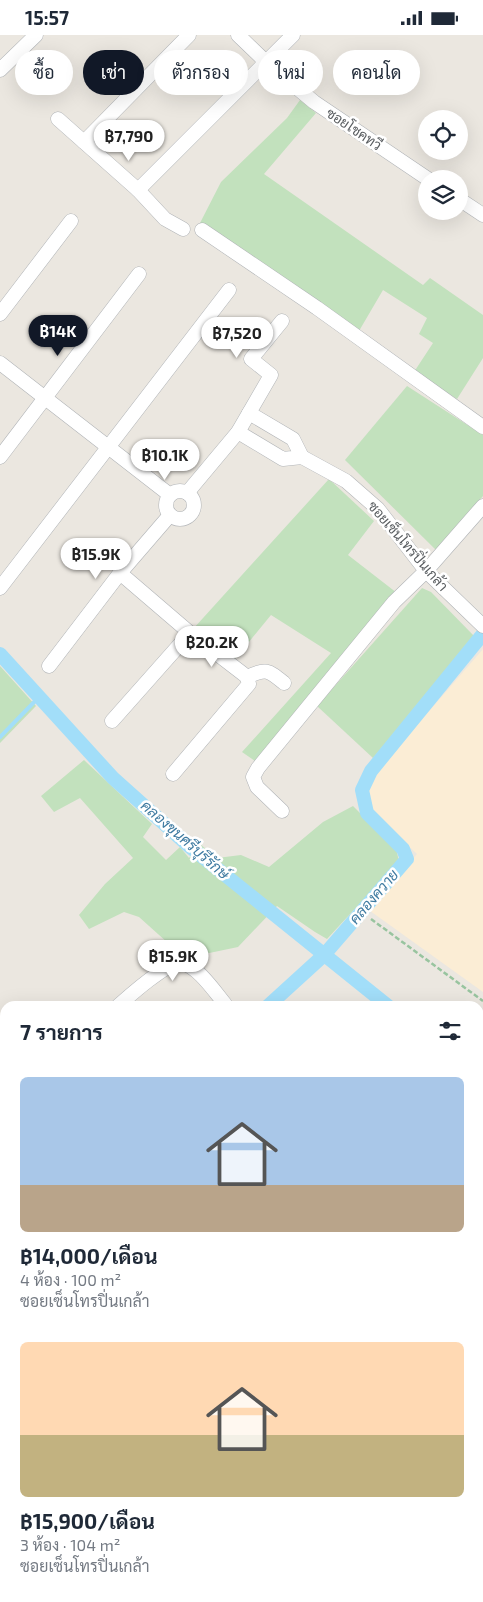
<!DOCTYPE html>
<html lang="th">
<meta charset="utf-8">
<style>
:root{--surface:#fff;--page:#f2f2f3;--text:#1f2937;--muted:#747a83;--accent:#111827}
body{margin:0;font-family:"Exo 2",Sarabun,sans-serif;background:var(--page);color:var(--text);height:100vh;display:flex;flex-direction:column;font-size:19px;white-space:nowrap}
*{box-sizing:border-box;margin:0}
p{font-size:16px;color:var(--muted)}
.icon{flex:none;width:28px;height:28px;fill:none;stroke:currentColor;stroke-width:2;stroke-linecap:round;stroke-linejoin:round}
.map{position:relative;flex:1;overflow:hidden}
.panel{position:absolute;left:0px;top:966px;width:484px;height:601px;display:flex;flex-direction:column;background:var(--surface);border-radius:15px 15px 0 0;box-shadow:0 5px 20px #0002}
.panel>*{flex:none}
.guide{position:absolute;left:15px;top:15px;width:454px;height:45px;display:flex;gap:10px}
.controls{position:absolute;left:418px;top:75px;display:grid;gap:10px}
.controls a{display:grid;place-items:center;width:50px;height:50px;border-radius:50%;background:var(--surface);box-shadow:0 5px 20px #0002;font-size:25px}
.price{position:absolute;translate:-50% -42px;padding:0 11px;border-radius:18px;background:#fff;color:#222;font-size:16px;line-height:32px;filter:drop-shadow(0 1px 2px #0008)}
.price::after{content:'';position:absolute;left:50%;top:30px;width:15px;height:11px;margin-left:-8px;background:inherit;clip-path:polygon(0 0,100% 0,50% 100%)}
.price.selected{background:var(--accent);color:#fff}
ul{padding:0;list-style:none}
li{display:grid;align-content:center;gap:10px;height:265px;padding:0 20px}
li span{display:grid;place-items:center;height:155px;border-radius:8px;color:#555}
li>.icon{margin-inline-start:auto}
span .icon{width:90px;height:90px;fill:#fffc;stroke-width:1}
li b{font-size:21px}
h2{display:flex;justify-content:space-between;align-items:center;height:60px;padding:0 20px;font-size:21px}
.tag{padding:0 18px;border-radius:22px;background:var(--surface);box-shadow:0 5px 20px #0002;font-size:18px;line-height:45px}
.tag.selected{background:var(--accent);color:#fff}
.status{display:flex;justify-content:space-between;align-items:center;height:35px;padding:0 25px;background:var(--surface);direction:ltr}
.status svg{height:14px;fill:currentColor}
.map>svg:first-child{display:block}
.commercial{fill:#fbedd5}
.green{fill:#c2e1bd}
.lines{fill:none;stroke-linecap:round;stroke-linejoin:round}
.stream{stroke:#a2def9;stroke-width:4}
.canal{stroke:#a2def9;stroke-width:14}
.lane-casing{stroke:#b1b4b7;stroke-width:8}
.street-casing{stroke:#b1b4b7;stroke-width:15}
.secondary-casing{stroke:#b0b4b7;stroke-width:21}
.primary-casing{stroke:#e7ae5d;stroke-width:24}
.highway-casing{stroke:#dd810e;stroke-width:26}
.path{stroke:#98c49f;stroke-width:2.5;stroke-dasharray:5 2.5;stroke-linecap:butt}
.lane{stroke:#fff;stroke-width:7}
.street{stroke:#fff;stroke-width:14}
.secondary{stroke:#fff;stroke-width:20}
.primary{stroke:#f9e1a7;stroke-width:22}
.highway{stroke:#f5cd8c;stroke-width:25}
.labels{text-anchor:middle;stroke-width:5;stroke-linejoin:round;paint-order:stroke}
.street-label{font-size:14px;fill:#595d60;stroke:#fff}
.water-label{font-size:15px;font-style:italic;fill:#3f7ba1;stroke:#fff}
</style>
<div class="status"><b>15:57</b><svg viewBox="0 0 49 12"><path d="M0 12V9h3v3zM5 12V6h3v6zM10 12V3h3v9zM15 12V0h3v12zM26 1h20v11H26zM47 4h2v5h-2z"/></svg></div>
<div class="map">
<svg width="483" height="1567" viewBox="0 0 483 1567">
<rect width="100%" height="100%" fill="#ebe7e0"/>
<!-- commercial -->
<path class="commercial" d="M483,614v343l-117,-84 51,-54 -48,-45 -3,-16 5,-15z"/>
<!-- green -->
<g class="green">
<path d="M300,65l16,13 -52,61 159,111 7,-7 53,37v43l-26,41 -43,-27 19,-29 -14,-9 8,-16 -44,-28 -24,41 -159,-108 21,-41 66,-64z"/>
<path d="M407,351l76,49v61l-46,55 -92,-91z"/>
<path d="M329,444l45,42 -26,34 49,38 -142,168 -13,-9 89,-99 -60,-38 -36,44 -41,-31z"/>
<path d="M422,553l9,4 44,45 -102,121 -56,-52z"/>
<path d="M0,631l36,40 -36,37z"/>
<path d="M84,725l68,64 -9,13 23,23 14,-13 9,11 11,-14 17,14 24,-3 28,12 54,-45 30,-16 43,43 3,12 -72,78 -12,-7 -38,-26 -39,41 -43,9 -27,-13 -29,-26 -15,-5 -35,17 -10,-14 26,-31 28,-26 -53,-60 -26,14 -13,-16z"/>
</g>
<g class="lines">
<!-- stream -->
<path class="stream" d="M0,702l40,-41"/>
<!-- canal -->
<g class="canal">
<path d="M0,619l113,124 76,68 199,160"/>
<path d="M268,971l56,-51 83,-96 -4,-10 -36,-36 -5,-23 9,-19 112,-137"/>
<path d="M479,1031l4,3"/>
<path d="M0,1180l5,-3"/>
</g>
<!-- lane casing -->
<g class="lane-casing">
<g id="lane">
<path d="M0,1207l5,-3"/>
<path d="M479,1213l4,19"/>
<path d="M0,1247l5,-3"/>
<path d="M0,1250l5,9"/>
<path d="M0,1309l5,-3"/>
<path d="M109,1562l7,5"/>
</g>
</g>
<!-- street casing -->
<g class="street-casing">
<g id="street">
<path d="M238,0l28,27 48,40 114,77"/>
<path d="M0,35l36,-35"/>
<path d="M58,84l80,71 27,29 18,10"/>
<path d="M84,107l105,-107"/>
<path d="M138,155l155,-155"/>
<path d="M459,164l24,16"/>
<path d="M202,195l115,78 166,119"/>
<path d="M0,279l71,-93"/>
<path d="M0,328l170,132"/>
<path d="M238,397l45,27 19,-2 -9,-18 -44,-26"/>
<path d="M0,422l139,-183"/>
<path d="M302,422l44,24 32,28 48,62 57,55"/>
<circle cx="180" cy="470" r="14"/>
<path d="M187,458l51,-61 33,-57 -20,-16 31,-38"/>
<path d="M120,538l70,60 52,40 5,4 2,7 -76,90"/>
<path d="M0,553l229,-298"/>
<path d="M49,631l71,-93 50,-58"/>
<path d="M247,642c19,-9 21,-7 37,6"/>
<path d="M112,686l78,-88"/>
<path d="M282,776l-25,-24 -4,-10 5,-9 136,-166 32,-31 57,-65"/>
<path d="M118,971c10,-9 50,-45 63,-43 16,2 34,29 44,41"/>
<path d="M0,1072l5,-4"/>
<path d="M479,1381l4,3"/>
<path d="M479,1450l4,3"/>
<path d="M479,1544l4,3"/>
<path d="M265,1562l5,5"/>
<path d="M397,1562l5,5"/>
<path d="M419,1562l6,5"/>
</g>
</g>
<!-- secondary casing -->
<g class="secondary-casing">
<g id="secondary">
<path d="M479,1242l4,-2"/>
<path d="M479,1337l4,-3"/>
<path d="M0,1514l5,-3"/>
<path d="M79,1567l7,-5"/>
</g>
</g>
<!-- primary casing -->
<g class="primary-casing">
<g id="primary">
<path d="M0,1528l5,-3"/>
<path d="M60,1567l9,-5"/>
</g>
</g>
<!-- highway casing -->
<g class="highway-casing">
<g id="highway">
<path d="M479,1273l4,-3"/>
<path d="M479,1307l4,-3"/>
<path d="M0,1547l5,-3"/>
<path d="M23,1567l8,-5"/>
</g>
</g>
<!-- path -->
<g class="path">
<path d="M371,884l112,82"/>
<path d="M479,1014l4,-7"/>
<path d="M479,1017l4,3"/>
</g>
<!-- lane -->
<use href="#lane" class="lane"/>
<!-- street -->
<use href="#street" class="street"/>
<!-- secondary -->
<use href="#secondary" class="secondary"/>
<!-- primary -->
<use href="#primary" class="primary"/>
<!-- highway -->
<use href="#highway" class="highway"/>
</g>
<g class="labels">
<!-- street labels -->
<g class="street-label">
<text transform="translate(354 94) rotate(34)" y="5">ซอยโชคทวี</text>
<text transform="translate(408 511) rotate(49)" y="5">ซอยเซ็นโทรปิ่นเกล้า</text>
</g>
<!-- water labels -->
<g class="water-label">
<text transform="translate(185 805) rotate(41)" y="5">คลองขุนศรีบุรีรักษ์</text>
<text transform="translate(374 862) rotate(-49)" y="5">คลองควาย</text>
</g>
</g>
</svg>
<div class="controls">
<a><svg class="icon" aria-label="locate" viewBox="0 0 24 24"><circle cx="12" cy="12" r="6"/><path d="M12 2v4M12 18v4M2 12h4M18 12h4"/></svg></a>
<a><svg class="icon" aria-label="layers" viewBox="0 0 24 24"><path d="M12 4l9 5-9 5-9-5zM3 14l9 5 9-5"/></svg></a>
</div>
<b class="price" style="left:129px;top:127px">฿7,790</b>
<b class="price selected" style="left:58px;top:322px">฿14K</b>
<b class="price" style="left:237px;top:324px">฿7,520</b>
<b class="price" style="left:165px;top:446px">฿10.1K</b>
<b class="price" style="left:96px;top:545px">฿15.9K</b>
<b class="price" style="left:212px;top:633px">฿20.2K</b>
<b class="price" style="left:173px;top:947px">฿15.9K</b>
<div class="guide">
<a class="tag">ซื้อ</a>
<a class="tag selected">เช่า</a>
<a class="tag">ตัวกรอง</a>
<a class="tag">ใหม่</a>
<a class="tag">คอนโด</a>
</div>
<section class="panel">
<h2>7 รายการ<svg class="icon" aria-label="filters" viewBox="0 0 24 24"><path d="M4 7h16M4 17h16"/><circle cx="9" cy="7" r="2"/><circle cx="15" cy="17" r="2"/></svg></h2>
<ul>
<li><span style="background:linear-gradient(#a9c7e8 70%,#b9a48a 0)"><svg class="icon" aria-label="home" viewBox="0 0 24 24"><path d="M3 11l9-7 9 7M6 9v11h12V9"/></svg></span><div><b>฿14,000/เดือน</b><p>4 ห้อง · 100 m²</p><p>ซอยเซ็นโทรปิ่นเกล้า</p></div></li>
<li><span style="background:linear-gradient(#ffd9b3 60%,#c2b280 0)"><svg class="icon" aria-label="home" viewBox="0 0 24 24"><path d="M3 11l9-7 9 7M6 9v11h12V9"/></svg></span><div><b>฿15,900/เดือน</b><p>3 ห้อง · 104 m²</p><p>ซอยเซ็นโทรปิ่นเกล้า</p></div></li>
</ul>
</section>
</div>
